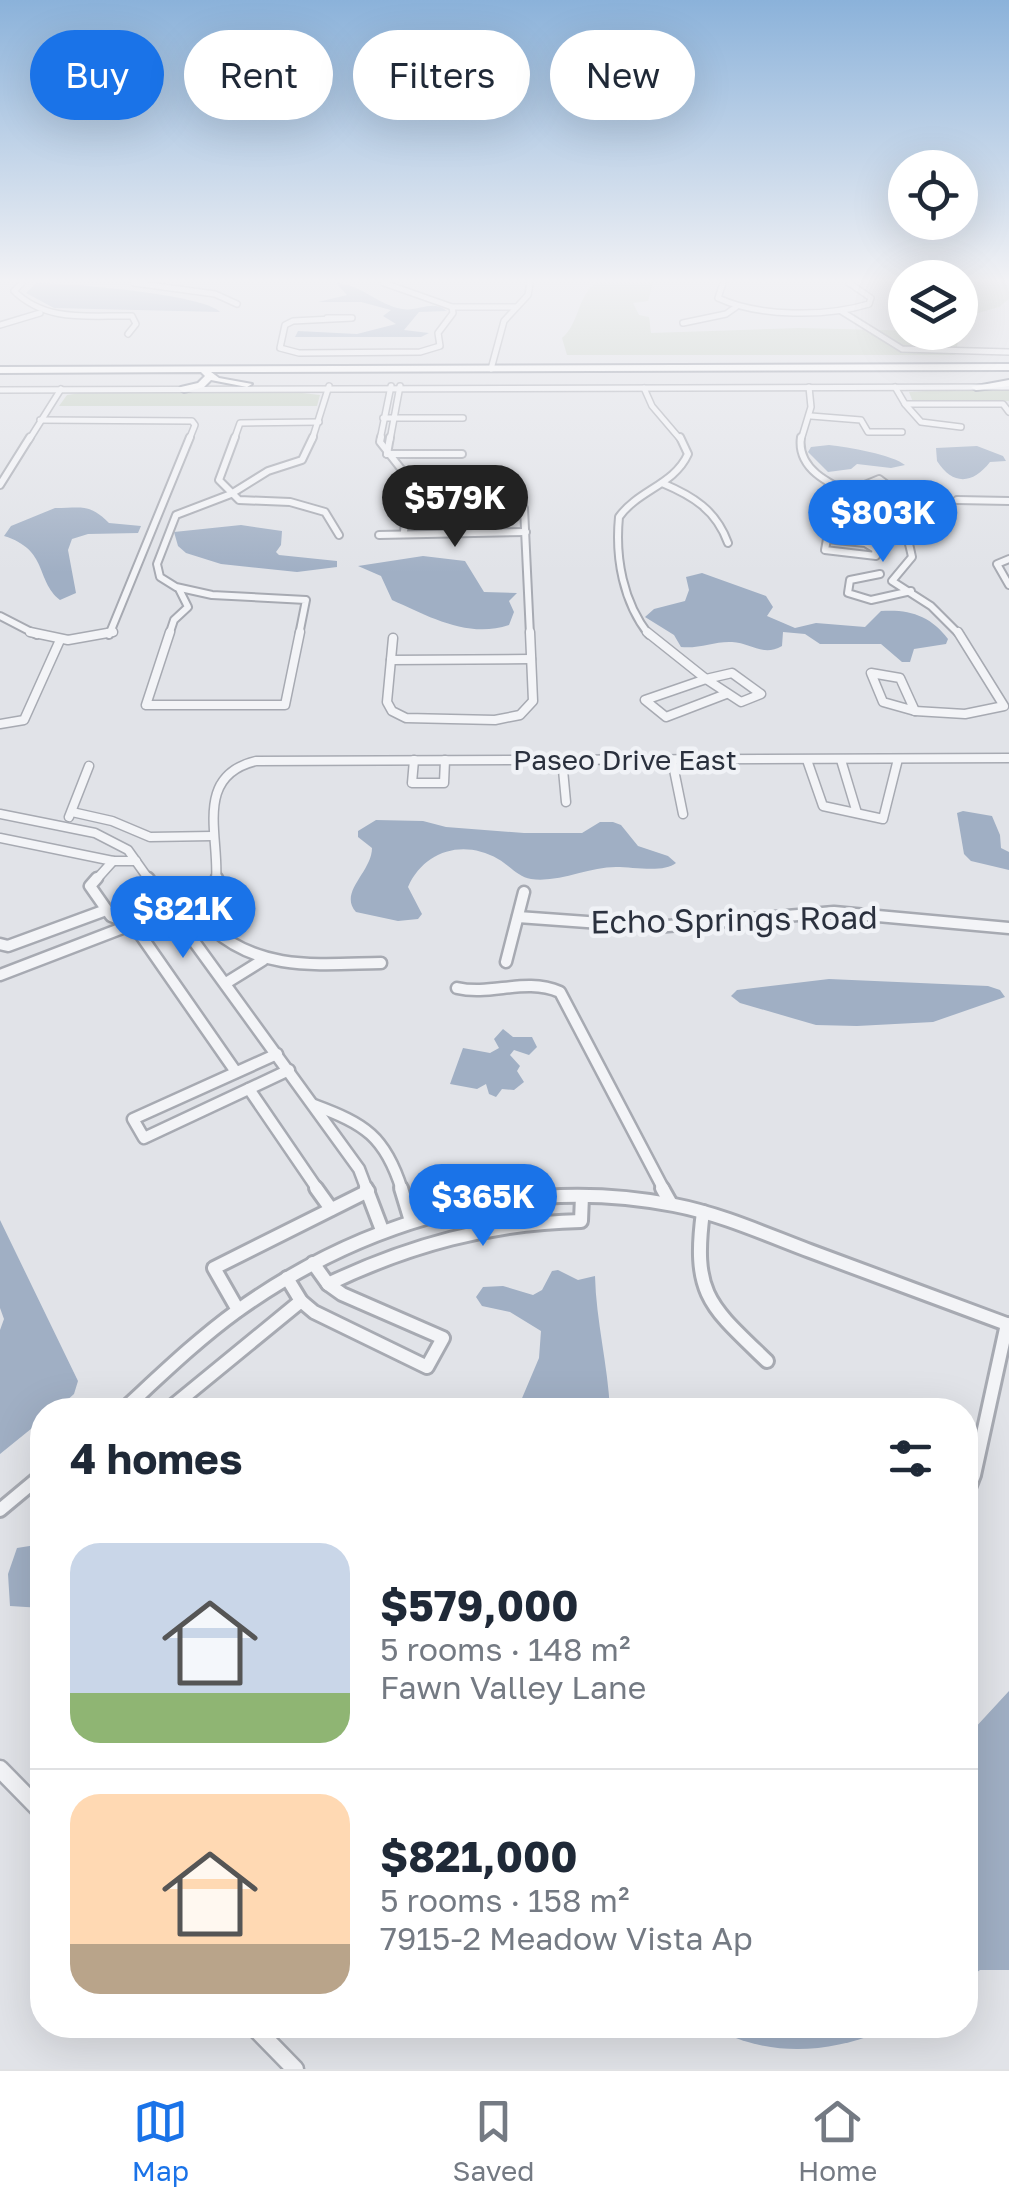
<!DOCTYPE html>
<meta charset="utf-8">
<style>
:root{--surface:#fff;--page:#f6f6f7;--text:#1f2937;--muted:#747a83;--line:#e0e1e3;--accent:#1a73e8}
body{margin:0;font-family:"Golos Text",sans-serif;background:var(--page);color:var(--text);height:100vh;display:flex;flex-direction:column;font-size:38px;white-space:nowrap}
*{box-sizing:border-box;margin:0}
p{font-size:32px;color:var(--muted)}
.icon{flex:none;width:55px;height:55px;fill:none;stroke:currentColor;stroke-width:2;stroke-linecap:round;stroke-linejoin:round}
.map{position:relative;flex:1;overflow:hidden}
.details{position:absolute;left:30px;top:1398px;width:948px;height:640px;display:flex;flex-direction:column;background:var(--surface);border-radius:40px;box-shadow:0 10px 40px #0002}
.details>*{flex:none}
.banner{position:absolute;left:30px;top:30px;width:950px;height:90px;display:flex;gap:20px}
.tools{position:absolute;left:888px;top:150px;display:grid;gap:20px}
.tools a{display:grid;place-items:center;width:90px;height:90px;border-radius:50%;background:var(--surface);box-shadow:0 10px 40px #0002;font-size:50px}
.price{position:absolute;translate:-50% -85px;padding:0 22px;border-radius:35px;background:var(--accent);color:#fff;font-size:32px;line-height:65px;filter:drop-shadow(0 2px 5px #0008)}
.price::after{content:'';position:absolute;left:50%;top:60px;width:30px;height:22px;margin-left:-15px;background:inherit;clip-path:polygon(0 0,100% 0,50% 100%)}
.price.on{background:#222;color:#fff}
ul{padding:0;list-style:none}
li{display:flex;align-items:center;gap:30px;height:250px;padding:0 40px}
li+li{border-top:2px solid var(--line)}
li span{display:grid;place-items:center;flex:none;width:280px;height:200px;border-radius:30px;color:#555}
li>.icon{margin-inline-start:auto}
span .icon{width:120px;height:120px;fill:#fffc;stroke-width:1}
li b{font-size:42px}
h2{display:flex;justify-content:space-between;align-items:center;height:120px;padding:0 40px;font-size:42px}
.chip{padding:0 35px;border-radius:45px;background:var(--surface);box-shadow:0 10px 40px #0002;font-size:35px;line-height:90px}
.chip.on{background:var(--accent);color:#fff}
.menu{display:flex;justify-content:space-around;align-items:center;height:140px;border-top:2px solid var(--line);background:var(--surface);font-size:28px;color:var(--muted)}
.menu a{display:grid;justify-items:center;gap:5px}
.menu .on{color:var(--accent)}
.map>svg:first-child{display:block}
.green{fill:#c6d1c3}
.water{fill:#a0afc4}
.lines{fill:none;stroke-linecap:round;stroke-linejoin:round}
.minor-far5-casing{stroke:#a7aab2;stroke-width:8}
.minor-far4-casing{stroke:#a7aab2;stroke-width:10}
.minor-far3-casing{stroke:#a7aab2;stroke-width:11}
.minor-far2-casing{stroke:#a7aab2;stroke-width:15}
.minor-far1-casing{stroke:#a7aab2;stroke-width:18}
.minor-casing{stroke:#a7aab2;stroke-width:21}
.trunk-casing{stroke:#8a909d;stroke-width:4}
.minor-far5{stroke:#f3f4f7;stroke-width:5}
.minor-far4{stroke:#f3f4f7;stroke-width:6}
.minor-far3{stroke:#f3f4f7;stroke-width:8}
.minor-far2{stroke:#f3f4f7;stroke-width:10}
.minor-far1{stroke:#f3f4f7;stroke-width:12}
.minor{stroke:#f3f4f7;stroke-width:16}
.trunk{fill:#fff;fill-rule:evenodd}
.labels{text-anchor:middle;stroke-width:9;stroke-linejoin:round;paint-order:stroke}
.far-street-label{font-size:28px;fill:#2b313e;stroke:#f0f2f6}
.street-label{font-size:32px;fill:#2b313e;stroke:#f0f2f6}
</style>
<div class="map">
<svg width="1009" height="2069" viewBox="0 0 1009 2069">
<rect width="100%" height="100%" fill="#e1e3e8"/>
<!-- green -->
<g class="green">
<path d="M595,283h58l-5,18 -15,2 6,12 10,2 2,16 148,-5 161,4v-49h49v16l-10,8 -31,9 2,5 -9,9 -6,25h-388l-5,-17c17,-14 15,-40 33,-55z"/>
<path d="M926,391h83v10l-96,1 -4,-10z"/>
<path d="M294,392l26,3 -3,11h-258l8,-11 14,-2z"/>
</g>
<!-- water -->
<g class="water">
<path d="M36,283c30,0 167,11 184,29l-166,-4 -28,-15z"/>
<path d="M336,283c23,0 42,22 66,26 17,3 30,-10 45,2l-28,1 -15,18 25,3 -8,4h-126l3,-6 59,3 39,-10 -13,-8 8,-6 -30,-8h-43l29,-7z"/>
<path d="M829,445c19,2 64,10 76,20l-14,3 -34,-4 -6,5 -23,3 -20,-20 3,-5z"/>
<path d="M977,446l26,10 3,5 -16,1c-17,22 -37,24 -53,-1l-1,-13z"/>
<path d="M55,508c27,0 34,-5 54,15l32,3 -3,7 -50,1 -16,5 -4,11 8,43 -16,7c-25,-20 -11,-50 -56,-64l7,-10z"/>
<path d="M241,525l41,6 -1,14 -5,7 3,3 58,6v6l-40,5 -76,-8 -35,-11 -8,-7 -4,-14z"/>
<path d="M423,556l42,5 19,31 33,1 -8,8 5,11 -5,13c-41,14 -81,-9 -117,-25l-11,-24 -23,-10z"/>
<path d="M702,573l64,23 7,11 -6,9 28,12 21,-5 49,4 16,-16c29,-2 50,5 67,28l-2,5 -32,5 -4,13h-8l-21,-18h-61l-15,-10 -22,-2 -1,14c-19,11 -31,-3 -50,-4 -17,-1 -33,7 -51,5l-7,-12 -29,-18 9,-8 31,-8 4,-11 -3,-13z"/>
<path d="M963,811l29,5 8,19 1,13 8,4v18l-38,-9 -7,-7 -7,-41z"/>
<path d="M376,820l47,1 23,6 78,6h58l18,-11h13l8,3 17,21 30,10 8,7c-12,10 -42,4 -60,4 -28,0 -57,16 -85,12 -13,-2 -22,-14 -33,-20 -35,-20 -74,-8 -90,28l14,27 -4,5 -20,2 -42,-9c-18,-20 16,-40 16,-64l-14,-11v-6z"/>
<path d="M829,979l159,7 12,4 5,7 -72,25 -76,4 -41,-1 -76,-22 -9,-7 6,-6z"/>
<path d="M503,1029l10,8h19l5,10 -8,8 -15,-5 -4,5 10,11 -3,5 7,11 -10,8 -12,-1 -6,8 -7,-3 -3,-10 -9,5 -27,-5 13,-36 27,5 9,-5 -5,-9z"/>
<path d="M0,1220l78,161 -4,13 -18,16h-14v10l-42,34v-124l4,-11 -4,-11z"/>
<path d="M558,1270l20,10 17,-4c1,45 13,89 15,134h-93l22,-52 2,-27 -31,-19 -28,-6 -6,-9 7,-10 20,-1 30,9 9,-5 10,-19z"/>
<path d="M42,1544v64l-32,-2 -2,-32 9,-26z"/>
<path d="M1009,1691v279h-29l-15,11v-249l8,-2z"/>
<path d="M708,2025h189c-63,29 -128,35 -189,0z"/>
</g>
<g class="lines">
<!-- minor-far5 casing -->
<g class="minor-far5-casing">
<g id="minor-far5">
<path d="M22,283l-8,8c33,32 75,24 118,25l4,8 -8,10"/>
<path d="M134,283l81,11 22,10"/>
<path d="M723,283l-5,15c41,19 108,19 151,6l2,-6 -22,-15"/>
<path d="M452,307h64"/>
<path d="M841,311l61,38 107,3"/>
<path d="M327,318h25l-59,3 -8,4 -5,23 19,5 121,-1 20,-6 -2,-13 15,-20 -1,-6 -68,-24"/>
<path d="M683,323l43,-9 10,-7"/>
<path d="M0,325l40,-12"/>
<path d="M491,369l13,-48 24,-26 2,-12"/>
<path d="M895,387l10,17h98l6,8"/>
<path d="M644,388l8,18 29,34"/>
<path d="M0,390l1009,-3"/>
<path d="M905,404l16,18 40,5"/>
<path d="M811,416l50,4 7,12h34"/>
<path d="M383,418h80"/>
<path d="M40,420l152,1 3,4 -6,15"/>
<path d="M29,440l32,-51"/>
<path d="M234,440l6,-17 79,-1"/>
<path d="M312,440l17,-54"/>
<path d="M380,440l11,-54"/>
<path d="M390,440l10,-54"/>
<path d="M801,440l10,-33 -2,-20"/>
</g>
</g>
<!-- minor-far4 casing -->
<g class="minor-far4-casing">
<g id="minor-far4">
<path d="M235,437l-16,43 20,20 51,2 35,10 14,23"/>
<path d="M381,437l-1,5 29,37 -5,53"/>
<path d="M801,437c-7,48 70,57 96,84 10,11 12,22 15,36l-20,24 39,25 29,29"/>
<path d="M387,454h75"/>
<path d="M387,454l3,-17"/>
<path d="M662,483c31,13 54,27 66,60"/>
<path d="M0,485l30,-48"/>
<path d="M409,491c40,-1 81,-8 115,17l6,127"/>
<path d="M850,491l29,-12 16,12 -29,7"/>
<path d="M957,500l52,1"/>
<path d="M379,535l147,-3"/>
<path d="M827,539l38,4 10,6 1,7 -51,-6z"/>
<path d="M1009,559l-12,5 12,21"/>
<path d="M880,574l-30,6 -2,13 23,7 40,-9"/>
<path d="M0,616l37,19"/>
<path d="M109,635l81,-198"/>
<path d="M169,635l5,-15 14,-13 -9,-18"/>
<path d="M299,635l7,-35 -94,-5 -36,-8 -16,-10 -3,-13 19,-49 55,-21 37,-23 34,-11 11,-23"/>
<path d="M649,635c-26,-33 -34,-77 -30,-118 19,-27 55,-32 69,-63l-8,-17"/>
</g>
</g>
<!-- minor-far3 casing -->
<g class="minor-far3-casing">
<g id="minor-far3">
<path d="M30,632l38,8 45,-8"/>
<path d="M170,632l-24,73h139l15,-73"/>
<path d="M647,632l59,47"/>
<path d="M393,638l-6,64 5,9 14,7 89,2 25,-5 13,-14 -3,-69"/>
<path d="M391,660l140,-1"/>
<path d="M732,673l29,21 -20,8 -35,-23z"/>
<path d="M871,673l29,5 15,33 -32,-9z"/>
<path d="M706,679l-61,21 21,17 60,-23"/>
<path d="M915,711l50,3 39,-8 -46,-74"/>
<path d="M0,724l24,-4 36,-80"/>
<path d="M562,759l4,43"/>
<path d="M414,760l-2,23h32l1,-23"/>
<path d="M672,760l11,54"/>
<path d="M807,760l16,46 60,13 15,-60"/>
<path d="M841,760l16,53"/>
<path d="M72,812l40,9 38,16 62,-1"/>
<path d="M0,814l95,19 33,17 22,31"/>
<path d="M69,817l20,-51"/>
<path d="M0,838l113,23h23"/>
<path d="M95,881l18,-20"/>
<path d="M216,881c4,-44 -23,-105 40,-120l753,-3"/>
</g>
</g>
<!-- minor-far2 casing -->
<g class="minor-far2-casing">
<g id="minor-far2">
<path d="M97,878l-7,8 21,30 22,8 103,148"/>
<path d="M148,878l211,291 8,21"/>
<path d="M217,878l-4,51c48,43 108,35 168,34"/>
<path d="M518,917l138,10 178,-15 175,16"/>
<path d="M0,944l8,2 98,-36"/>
<path d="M506,962l18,-70"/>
<path d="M0,975l172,-66"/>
<path d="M226,983l37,-23"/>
<path d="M457,988c35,8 68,-11 103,4l104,198"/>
<path d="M277,1054l-144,65 11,19 145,-68"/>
<path d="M249,1089l69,101"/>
<path d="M314,1105c51,19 71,31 88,85"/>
</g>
</g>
<!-- minor-far1 casing -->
<g class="minor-far1-casing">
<g id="minor-far1">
<path d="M316,1188l15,21"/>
<path d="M366,1188l16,42"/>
<path d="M401,1188l10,33"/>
<path d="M662,1188l9,16"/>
<path d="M703,1212c-11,83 7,94 64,149"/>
<path d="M287,1278l14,23 13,11 113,55 16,-29 -101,-44 -14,-10 -15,-21"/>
<path d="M328,1284c82,-39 162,-61 253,-63l1,-25"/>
<path d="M238,1310l-24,-42 154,-77"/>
<path d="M123,1410c37,-34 74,-70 114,-99 127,-91 283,-136 437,-106 47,9 91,29 136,46 66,25 133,49 199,74"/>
<path d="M168,1410l133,-109"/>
<path d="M965,1498l9,-23 33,-151"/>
<path d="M0,1510l42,-35"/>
</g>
</g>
<!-- minor casing -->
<g class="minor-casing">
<g id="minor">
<path d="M0,1769l42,43"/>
<path d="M252,2025l43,44"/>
</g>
</g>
<!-- trunk casing -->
<g class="trunk-casing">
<g id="trunk">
<path d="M1009,364v6l-798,2 8,6 33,6 -5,3 -36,-7 -7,7 -20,5 -5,-3 2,-2 17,-4 7,-7 -4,-4 -201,1v-6z"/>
<path d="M1009,380v6l-33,4 -5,-3z"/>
</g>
</g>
<!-- minor-far5 -->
<use href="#minor-far5" class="minor-far5"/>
<!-- minor-far4 -->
<use href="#minor-far4" class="minor-far4"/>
<!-- minor-far3 -->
<use href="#minor-far3" class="minor-far3"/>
<!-- minor-far2 -->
<use href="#minor-far2" class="minor-far2"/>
<!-- minor-far1 -->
<use href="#minor-far1" class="minor-far1"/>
<!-- minor -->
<use href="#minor" class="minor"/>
<!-- trunk -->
<use href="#trunk" class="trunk"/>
</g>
<!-- sky -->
<linearGradient id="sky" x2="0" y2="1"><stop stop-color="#8bb2da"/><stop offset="0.49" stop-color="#f2f2f5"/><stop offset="1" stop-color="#f2f2f5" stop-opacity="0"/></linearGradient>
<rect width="1009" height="573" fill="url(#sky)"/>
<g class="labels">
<!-- far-street labels -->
<g class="far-street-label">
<text x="625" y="770">Paseo Drive East</text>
</g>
<!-- street labels -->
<g class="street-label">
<text transform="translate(734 920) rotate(-1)" y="11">Echo Springs Road</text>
</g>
</g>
</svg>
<div class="tools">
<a><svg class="icon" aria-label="locate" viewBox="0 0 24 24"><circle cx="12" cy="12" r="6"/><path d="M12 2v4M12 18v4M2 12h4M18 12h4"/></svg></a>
<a><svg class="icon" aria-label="layers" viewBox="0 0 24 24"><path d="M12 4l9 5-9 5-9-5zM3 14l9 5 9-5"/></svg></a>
</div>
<b class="price on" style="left:455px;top:550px">$579K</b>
<b class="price" style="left:883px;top:565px">$803K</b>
<b class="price" style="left:183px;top:961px">$821K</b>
<b class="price" style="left:483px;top:1249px">$365K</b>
<div class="banner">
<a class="chip on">Buy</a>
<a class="chip">Rent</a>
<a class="chip">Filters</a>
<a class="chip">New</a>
</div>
<section class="details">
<h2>4 homes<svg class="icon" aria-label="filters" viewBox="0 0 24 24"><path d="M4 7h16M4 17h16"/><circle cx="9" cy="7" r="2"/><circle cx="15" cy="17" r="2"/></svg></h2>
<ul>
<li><span style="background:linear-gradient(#c9d6e8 75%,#8fb573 0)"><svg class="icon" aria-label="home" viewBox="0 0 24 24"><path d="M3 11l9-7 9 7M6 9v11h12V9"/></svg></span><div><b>$579,000</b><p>5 rooms · 148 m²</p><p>Fawn Valley Lane</p></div></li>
<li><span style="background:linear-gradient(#ffd9b3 75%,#b9a48a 0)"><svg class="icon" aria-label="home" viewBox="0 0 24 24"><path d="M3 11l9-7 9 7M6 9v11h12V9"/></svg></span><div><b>$821,000</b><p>5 rooms · 158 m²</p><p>7915-2 Meadow Vista Ap</p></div></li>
</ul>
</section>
</div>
<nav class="menu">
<a class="on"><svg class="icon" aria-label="map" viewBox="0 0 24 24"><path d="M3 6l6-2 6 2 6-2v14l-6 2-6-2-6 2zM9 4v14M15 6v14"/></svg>Map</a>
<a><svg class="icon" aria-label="saved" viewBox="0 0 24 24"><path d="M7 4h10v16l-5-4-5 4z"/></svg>Saved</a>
<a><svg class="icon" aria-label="home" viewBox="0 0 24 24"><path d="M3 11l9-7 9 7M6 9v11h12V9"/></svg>Home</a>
</nav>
